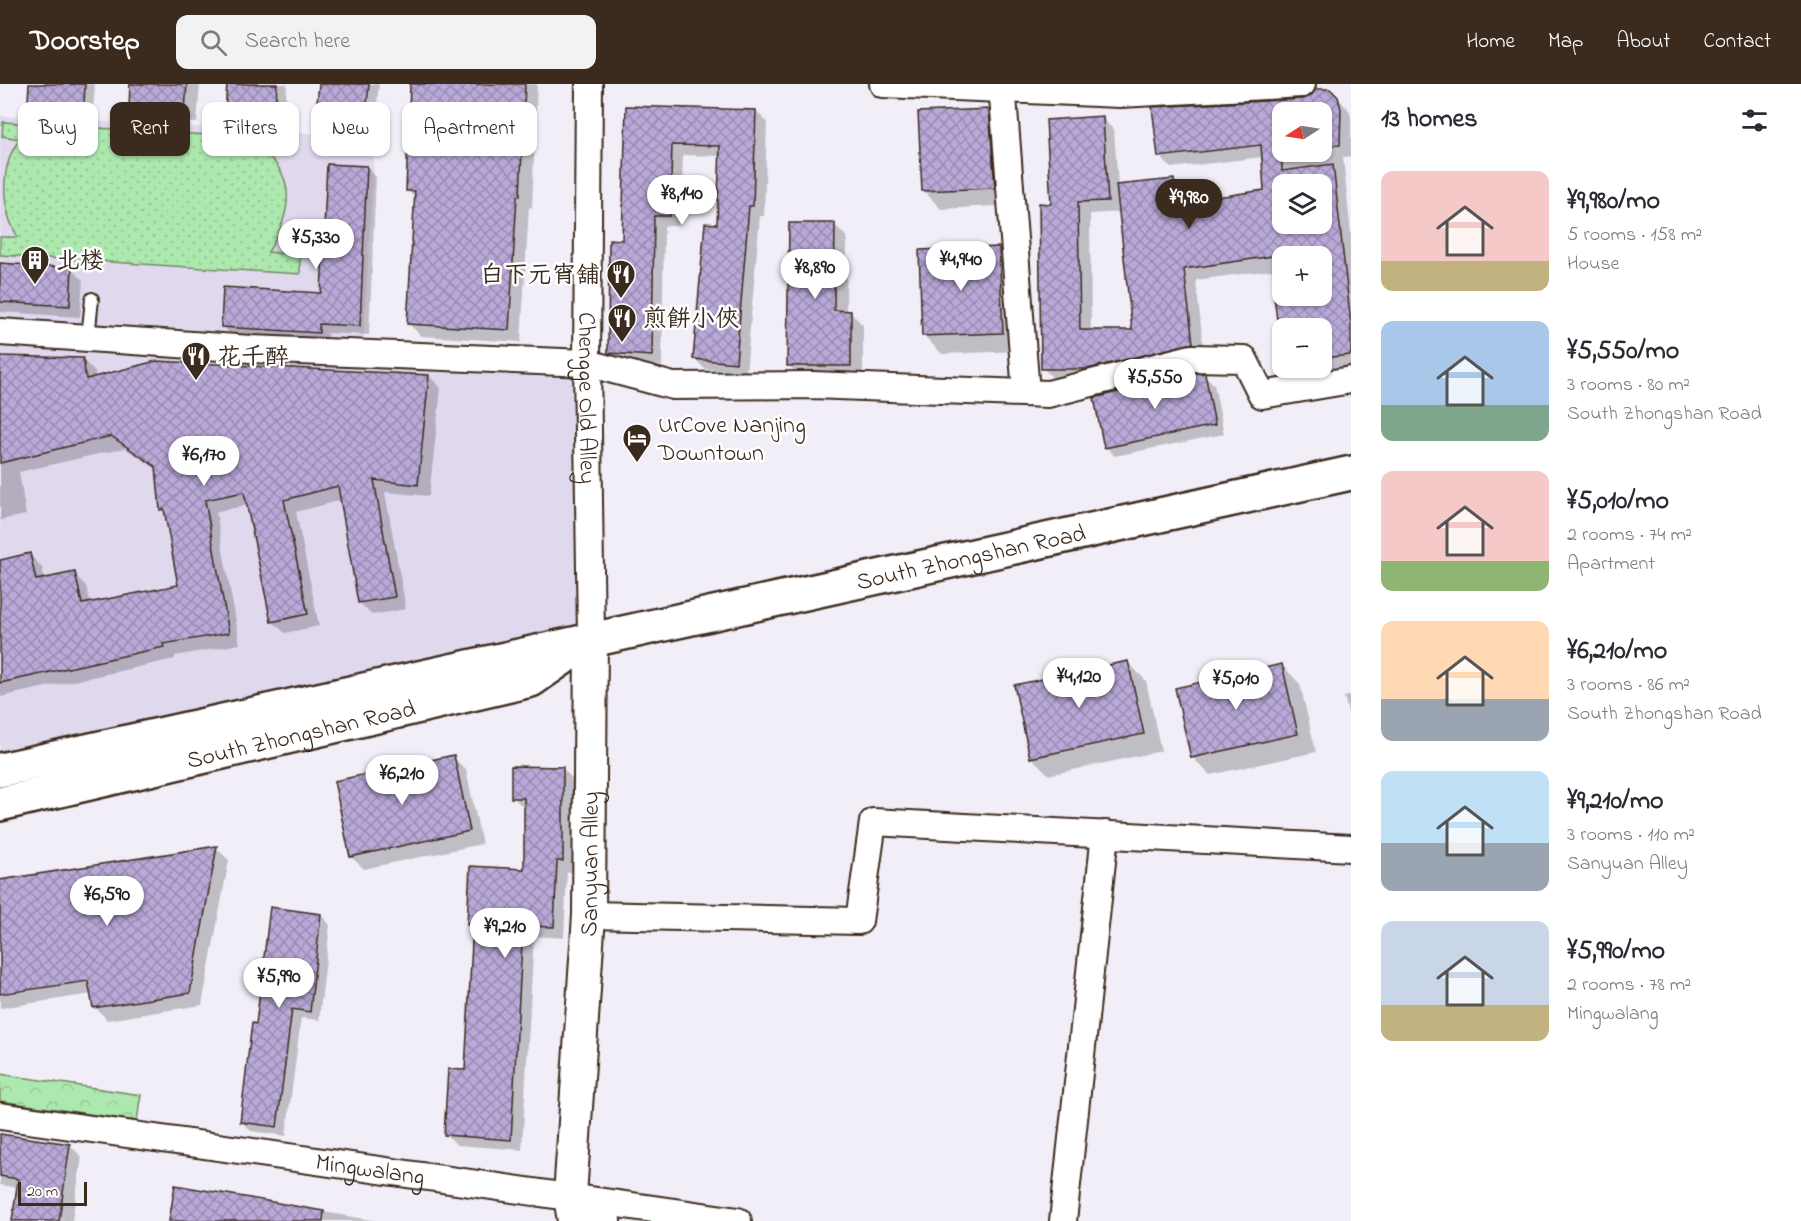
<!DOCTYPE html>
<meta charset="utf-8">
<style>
:root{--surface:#fff;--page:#f2f2f3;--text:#2b2b33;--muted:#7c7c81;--accent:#3b2a1e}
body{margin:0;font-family:"Indie Flower","LXGW WenKai TC",sans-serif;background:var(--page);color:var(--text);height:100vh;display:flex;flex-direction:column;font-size:22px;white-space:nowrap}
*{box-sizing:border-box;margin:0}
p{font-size:20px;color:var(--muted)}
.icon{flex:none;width:33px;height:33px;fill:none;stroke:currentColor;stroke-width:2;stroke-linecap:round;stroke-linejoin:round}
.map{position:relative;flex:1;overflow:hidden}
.drawer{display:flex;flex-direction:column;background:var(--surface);width:450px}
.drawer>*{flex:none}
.banner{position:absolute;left:18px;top:18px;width:570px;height:54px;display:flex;gap:12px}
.needle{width:39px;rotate:258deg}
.tools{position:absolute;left:1272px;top:18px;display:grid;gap:12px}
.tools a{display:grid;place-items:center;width:60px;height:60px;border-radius:12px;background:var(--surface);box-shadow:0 2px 4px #0004;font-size:30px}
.scale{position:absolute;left:18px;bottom:15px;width:69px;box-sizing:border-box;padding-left:6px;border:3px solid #3b2a1e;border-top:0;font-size:16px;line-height:21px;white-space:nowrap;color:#3b2a1e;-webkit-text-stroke:4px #fff;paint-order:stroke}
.price{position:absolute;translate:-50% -51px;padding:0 14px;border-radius:21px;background:#fff;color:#222;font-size:20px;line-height:39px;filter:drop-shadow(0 2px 3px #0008)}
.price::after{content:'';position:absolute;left:50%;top:36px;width:18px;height:14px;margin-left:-9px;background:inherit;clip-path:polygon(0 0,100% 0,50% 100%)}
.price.on{background:var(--accent);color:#fff}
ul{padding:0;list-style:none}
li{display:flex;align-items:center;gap:18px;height:150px;padding:0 30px}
li span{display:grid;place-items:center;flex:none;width:168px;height:120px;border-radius:12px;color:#555}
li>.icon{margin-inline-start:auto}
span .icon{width:72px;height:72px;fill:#fffc;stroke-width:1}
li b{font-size:26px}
h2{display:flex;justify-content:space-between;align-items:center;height:72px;padding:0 30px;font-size:26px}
.tag{padding:0 21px;border-radius:12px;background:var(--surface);box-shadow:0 2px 4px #0004;font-size:21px;line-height:54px}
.tag.on{background:var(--accent);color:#fff}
header{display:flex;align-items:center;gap:36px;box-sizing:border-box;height:84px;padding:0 30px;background:var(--accent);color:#fff}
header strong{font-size:28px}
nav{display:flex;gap:33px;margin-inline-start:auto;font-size:21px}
.search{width:420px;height:54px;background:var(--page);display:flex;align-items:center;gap:15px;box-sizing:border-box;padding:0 21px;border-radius:12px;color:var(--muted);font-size:22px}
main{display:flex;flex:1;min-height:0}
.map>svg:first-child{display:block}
.built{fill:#e0d9ee}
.forest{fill:url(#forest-crowns);stroke:#748966;stroke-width:1.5}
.park{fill:url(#park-dots);stroke:#748966;stroke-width:1.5}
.shadow{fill:#0003;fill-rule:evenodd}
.building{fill:url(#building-cross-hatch);stroke:#3b2a1e;stroke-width:1.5;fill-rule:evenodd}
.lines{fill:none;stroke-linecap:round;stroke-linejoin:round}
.service-casing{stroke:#3b2a1e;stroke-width:16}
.minor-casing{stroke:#3b2a1e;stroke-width:30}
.tertiary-casing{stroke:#3b2a1e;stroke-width:36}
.primary-casing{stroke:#3b2a1e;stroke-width:38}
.service{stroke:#fff;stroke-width:12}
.minor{stroke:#fff;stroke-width:26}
.tertiary{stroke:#fff;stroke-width:32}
.primary{stroke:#fff;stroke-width:33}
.labels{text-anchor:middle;stroke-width:5;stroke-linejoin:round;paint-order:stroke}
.poi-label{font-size:24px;fill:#3b2a1e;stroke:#fff;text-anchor:start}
.street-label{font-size:24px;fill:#3b2a1e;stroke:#fff}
</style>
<header>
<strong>Doorstep</strong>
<div class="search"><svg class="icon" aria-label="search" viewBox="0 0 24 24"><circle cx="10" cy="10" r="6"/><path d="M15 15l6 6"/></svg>Search here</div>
<nav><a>Home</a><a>Map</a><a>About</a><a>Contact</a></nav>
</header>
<main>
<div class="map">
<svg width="1351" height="1137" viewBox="0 0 1351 1137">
<defs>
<pattern id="forest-crowns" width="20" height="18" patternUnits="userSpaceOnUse" patternTransform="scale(1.5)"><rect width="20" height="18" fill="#ade8ae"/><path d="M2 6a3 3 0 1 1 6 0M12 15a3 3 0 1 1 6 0" fill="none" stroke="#96c795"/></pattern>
<pattern id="park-dots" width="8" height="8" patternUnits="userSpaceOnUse" patternTransform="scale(1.5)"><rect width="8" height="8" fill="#ade8ae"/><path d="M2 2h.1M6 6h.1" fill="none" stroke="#96c795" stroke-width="1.8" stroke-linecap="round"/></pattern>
<pattern id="building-cross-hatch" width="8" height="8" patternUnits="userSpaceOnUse" patternTransform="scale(1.5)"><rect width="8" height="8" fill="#b9a9d9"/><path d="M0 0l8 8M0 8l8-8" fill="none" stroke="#988aaf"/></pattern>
</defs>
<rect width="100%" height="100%" fill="#f1eef7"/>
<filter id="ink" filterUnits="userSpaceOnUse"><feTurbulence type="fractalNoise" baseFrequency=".0167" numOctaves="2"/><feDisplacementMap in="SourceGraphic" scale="12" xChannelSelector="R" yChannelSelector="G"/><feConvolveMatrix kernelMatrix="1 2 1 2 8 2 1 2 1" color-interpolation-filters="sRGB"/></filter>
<g filter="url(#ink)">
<!-- built -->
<path class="built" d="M0,32l375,21 -12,216 224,10 4,276 -591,165z"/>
<!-- forest -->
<path class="forest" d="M0,990l141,21 -4,26 -137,-20z"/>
<!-- park -->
<path class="park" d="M3,38l238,15c55,28 57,66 27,115l32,3v19l-300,-19v-18h18c-18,-28 -18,-73 2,-98l-18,-3z"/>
<!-- shadow -->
<g class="shadow">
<path d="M31,0h64l-2,29 -54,-3 -9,-9z"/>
<path d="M132,0h68l-3,39 -54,-4 -13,-13z"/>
<path d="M228,0h59l-3,40 -48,-3 -10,-10z"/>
<path d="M320,0h59l-5,50 -48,-4 -9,-10z"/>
<path d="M412,0h125l-5,124 -3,-1 -8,135 -100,-6 -12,-12 7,-125 -9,-9z"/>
<path d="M1330,6l19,20 2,7v39l-8,1 8,77v133l-56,8 -7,-7h34v-40h-40v29l-10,-87 -76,10 8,75 -149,25 -12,-12 10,-162 49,-88 12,12 4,56 56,-6 12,12 1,11 78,-11 -2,-35 -92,11 -12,-12zM1282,28h40v40h-40zM1282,100h40v40h-40zM1121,128l13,119 -43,1 -1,-118zM1282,172h40v40h-40z"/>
<path d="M627,23l129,4 11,11 -3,94h-4l-14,157 -41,-4 -11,-11 25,-133 2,-69 -38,-1 -2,71h-17l-2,140 -41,-3 -11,-11 13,-111z"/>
<path d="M988,27l19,18 5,76 -71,4 -18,-19z"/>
<path d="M367,83l9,10 -7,158 -41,-2 -1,8 -95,-5 -9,-10 99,-32z"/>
<path d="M835,141l12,12 -1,75h4l13,13v53h-62l-12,-13z"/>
<path d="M999,164l18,18 4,85 -79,3 -18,-18z"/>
<path d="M0,180l71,5 12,11 -3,37 -80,-5z"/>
<path d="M0,273l83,3 12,12 1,6 333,-2 12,12 -12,108 -44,-4 21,117 -34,6 -12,-12 -18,-103 -46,12 23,114 -34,7 -13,-12 -24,-116 -32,7 24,132 -65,12v3l-175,38v-136l30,-6 12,12 2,13 30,-6 12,12 5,18 89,-18 -13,-71 -6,-6 -3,-39 -33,-22 -106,24 7,43 -26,5z"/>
<path d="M1204,291l10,9 10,50 -109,22 -9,-9z"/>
<path d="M1128,578l18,19 15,70 -112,24 -18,-18z"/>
<path d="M1282,581l18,19 16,68 -106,23 -18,-18z"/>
<path d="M1351,611v28l-7,-26z"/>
<path d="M453,673l13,13 16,74 -118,25 -13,-12z"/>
<path d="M563,685l11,11 -1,92h-6l-3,66 -30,-2 -12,214 -65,-5 -11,-11 20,-62 9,-142 -6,-6 56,-53 -1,-63 -11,-11z"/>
<path d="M216,764l13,12 -27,145 -95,15 -12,-13 -3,-13 -92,14v-127z"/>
<path d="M321,831l9,10 -11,95 -18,-2 -15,118 -35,-5 -10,-10 16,-96z"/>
<path d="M0,1051l70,10 12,12 -10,64h-58l5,-33 -19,-3z"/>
<path d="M176,1103l201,34h-207z"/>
</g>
<!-- building -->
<g class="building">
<path d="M29,0h56l-1,20 -56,-3z"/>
<path d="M130,0h57l-2,27 -56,-4z"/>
<path d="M227,0h50l-2,32 -50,-4z"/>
<path d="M319,0h50l-4,41 -50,-4z"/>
<path d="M410,0h115l-5,112h-3l-8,134 -102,-6 8,-133h-9z"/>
<path d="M1316,5h14l8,8 3,12 -1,36 -18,1v-34h-40v59l51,-7 18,160v31l-29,3v-30h-44l-4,-32h48v-40h-49l-89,13 9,74 -106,26h-46l-2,-166 12,1 -5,-84 57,-4 5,85 -30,1 2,128h52l-16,-145 58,-6 3,24 87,-13 -3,-45 -103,12 -6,-50 151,-8 8,-3zM1282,100h40v40h-40z"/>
<path d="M626,22l130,4 -3,96h-4l-13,157 -43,-4 12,-136 12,1 3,-78 -48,-1 -2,71h-16l-2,140 -44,-3 1,-114 13,1z"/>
<path d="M989,25l6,79 -73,3 -4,-79z"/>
<path d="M327,80l40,2 -7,160 -41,-2v9l-98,-6 2,-40 98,6z"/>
<path d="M789,139h46l-1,87 17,1v55h-64z"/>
<path d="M999,163l4,86 -81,3 -3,-86z"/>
<path d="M0,179l72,5 -2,38 -70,-4z"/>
<path d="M0,272l83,2 3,21 70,-18 273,14 -11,110 -44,-5 21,117 -37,6 -20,-117 -54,14 24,114 -37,8 -27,-130 -39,8 24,133 -66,11 1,3 -164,36v-123l30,-7 6,27 39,-8 7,32 96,-19 -14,-76 -4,1 -4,-43 -45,-31 -111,27z"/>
<path d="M1193,289h12l10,52 -111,23 -10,-50z"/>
<path d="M1128,577l16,73 -114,24 -16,-73z"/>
<path d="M1282,580l16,70 -107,24 -16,-70z"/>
<path d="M454,671l16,76 -120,26 -16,-76z"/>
<path d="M511,682l52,1v94h-6l-3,66 -31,-1 -12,214 -67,-5 4,-66 17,1 8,-145h-6l3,-59 54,3v-71h-13z"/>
<path d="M217,762l-27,147 -97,15 -5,-27 -88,13v-114z"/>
<path d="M270,823l51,7 -11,98 -18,-3 -15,118 -37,-5 12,-99 4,1z"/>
<path d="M0,1050l70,10 -11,77h-47l6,-42 -18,-3z"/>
<path d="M175,1101l149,26 -1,10h-154z"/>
</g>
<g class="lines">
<!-- service casing -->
<g class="service-casing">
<path id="service" d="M88,254l4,-39"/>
</g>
<!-- minor casing -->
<g class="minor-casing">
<g id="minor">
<path id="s1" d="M589,0l-2,279 4,276"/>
<path d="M883,0l237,10 182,-10"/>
<path d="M1002,0l24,309"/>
<path d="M0,248l251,17 336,14 86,23 139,-1 236,9 143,-36 53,1 18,36 89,-15"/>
<path d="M589,831l270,6 14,-99 478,26"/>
<path id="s2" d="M0,1032l738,105"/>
<path d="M1063,1137l42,-387"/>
</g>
</g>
<!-- tertiary casing -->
<g class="tertiary-casing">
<g id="tertiary">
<path d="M570,1112l34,25"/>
<path id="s3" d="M574,1137l-4,-25 19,-281 2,-276"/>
</g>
</g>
<!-- primary casing -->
<g class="primary-casing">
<g id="primary">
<path id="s4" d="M0,686l1351,-297"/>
<path id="s5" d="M0,720l531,-124 46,-32"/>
</g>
</g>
<!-- service -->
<use href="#service" class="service"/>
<!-- minor -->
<use href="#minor" class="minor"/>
<!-- tertiary -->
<use href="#tertiary" class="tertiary"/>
<!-- primary -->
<use href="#primary" class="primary"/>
</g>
</g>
<!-- icons -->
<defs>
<g id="building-pin" transform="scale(1.5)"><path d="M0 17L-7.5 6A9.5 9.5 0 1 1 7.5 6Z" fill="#3b2a1e" stroke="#fff"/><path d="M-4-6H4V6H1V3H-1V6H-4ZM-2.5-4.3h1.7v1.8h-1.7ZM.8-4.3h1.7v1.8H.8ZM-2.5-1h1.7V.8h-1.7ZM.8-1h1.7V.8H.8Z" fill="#fff"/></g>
<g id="restaurant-pin" transform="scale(1.5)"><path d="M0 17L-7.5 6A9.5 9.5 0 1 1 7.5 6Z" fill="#3b2a1e" stroke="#fff"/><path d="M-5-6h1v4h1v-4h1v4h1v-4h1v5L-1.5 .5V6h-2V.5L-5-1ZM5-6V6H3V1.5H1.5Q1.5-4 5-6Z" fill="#fff"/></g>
<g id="hotel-pin" transform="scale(1.5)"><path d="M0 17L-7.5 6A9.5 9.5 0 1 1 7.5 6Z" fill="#3b2a1e" stroke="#fff"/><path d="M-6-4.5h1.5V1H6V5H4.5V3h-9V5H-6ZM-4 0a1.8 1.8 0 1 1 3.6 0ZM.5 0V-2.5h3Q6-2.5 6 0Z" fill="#fff"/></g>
</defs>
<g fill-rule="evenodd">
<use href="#building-pin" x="35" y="176"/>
<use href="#restaurant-pin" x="621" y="190"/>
<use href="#restaurant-pin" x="622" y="234"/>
<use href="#restaurant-pin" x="196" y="272"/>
<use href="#hotel-pin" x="637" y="354"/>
</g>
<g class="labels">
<!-- poi labels -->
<g class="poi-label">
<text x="56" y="184">北楼</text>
<text x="600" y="198" text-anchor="end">白下元宵舖</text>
<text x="643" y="242">煎餅小俠</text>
<text x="217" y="280">花千醉</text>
<text x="658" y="348">UrCove Nanjing<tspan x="658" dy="28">Downtown</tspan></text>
</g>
<!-- street labels -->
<g class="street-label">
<text dy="8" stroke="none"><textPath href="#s1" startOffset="314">Chengge Old Alley</textPath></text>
<text dy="8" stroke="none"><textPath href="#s4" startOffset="994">South Zhongshan Road</textPath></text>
<text dy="8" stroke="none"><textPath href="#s5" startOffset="309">South Zhongshan Road</textPath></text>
<text dy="8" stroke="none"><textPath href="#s3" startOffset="358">Sanyuan Alley</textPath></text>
<text dy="8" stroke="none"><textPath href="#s2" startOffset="374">Mingwalang</textPath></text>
</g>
</g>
</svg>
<div class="tools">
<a><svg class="needle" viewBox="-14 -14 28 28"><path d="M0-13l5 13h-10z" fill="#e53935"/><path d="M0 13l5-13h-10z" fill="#7c7c81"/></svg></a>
<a><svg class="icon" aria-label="layers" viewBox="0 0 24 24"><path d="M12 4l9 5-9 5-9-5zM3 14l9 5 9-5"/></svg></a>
<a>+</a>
<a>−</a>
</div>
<div class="scale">20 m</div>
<b class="price" style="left:682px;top:142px">¥8,140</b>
<b class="price on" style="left:1189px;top:146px">¥9,980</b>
<b class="price" style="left:316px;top:186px">¥5,330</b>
<b class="price" style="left:961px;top:208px">¥4,940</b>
<b class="price" style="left:815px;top:216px">¥8,890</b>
<b class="price" style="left:1155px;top:326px">¥5,550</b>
<b class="price" style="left:204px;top:403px">¥6,170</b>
<b class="price" style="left:1079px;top:625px">¥4,120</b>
<b class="price" style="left:1236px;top:627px">¥5,010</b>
<b class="price" style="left:402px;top:722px">¥6,210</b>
<b class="price" style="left:107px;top:843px">¥6,590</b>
<b class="price" style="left:505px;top:875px">¥9,210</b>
<b class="price" style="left:279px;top:925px">¥5,990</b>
<div class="banner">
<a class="tag">Buy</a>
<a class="tag on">Rent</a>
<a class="tag">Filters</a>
<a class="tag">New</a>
<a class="tag">Apartment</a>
</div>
</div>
<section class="drawer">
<h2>13 homes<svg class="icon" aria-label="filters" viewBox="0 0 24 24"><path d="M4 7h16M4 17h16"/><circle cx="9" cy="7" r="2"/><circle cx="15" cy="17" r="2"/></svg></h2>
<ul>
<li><span style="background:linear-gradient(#f6c9c9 75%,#c2b280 0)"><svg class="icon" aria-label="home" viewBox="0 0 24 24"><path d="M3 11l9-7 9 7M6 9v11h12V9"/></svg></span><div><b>¥9,980/mo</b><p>5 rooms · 158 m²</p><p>House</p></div></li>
<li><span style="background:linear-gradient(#a9c7e8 70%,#7fa58c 0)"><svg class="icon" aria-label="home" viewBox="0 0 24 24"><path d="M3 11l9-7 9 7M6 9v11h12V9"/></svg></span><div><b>¥5,550/mo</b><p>3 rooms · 80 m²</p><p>South Zhongshan Road</p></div></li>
<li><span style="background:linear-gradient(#f6c9c9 75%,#8fb573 0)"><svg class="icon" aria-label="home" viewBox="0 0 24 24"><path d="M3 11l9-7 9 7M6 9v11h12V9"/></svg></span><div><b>¥5,010/mo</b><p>2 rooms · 74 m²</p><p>Apartment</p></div></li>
<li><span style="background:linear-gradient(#ffd9b3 65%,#9aa5b1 0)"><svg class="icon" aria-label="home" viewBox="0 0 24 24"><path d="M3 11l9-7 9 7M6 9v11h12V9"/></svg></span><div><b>¥6,210/mo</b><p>3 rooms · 86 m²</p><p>South Zhongshan Road</p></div></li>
<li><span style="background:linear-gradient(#bfe0f5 60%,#9aa5b1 0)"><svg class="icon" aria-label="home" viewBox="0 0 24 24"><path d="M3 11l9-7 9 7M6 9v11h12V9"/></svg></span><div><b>¥9,210/mo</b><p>3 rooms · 110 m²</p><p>Sanyuan Alley</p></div></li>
<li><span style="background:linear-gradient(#c9d6e8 70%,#c2b280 0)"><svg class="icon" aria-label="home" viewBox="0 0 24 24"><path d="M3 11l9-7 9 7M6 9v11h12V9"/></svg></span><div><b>¥5,990/mo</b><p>2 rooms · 78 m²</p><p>Mingwalang</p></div></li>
</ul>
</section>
</main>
